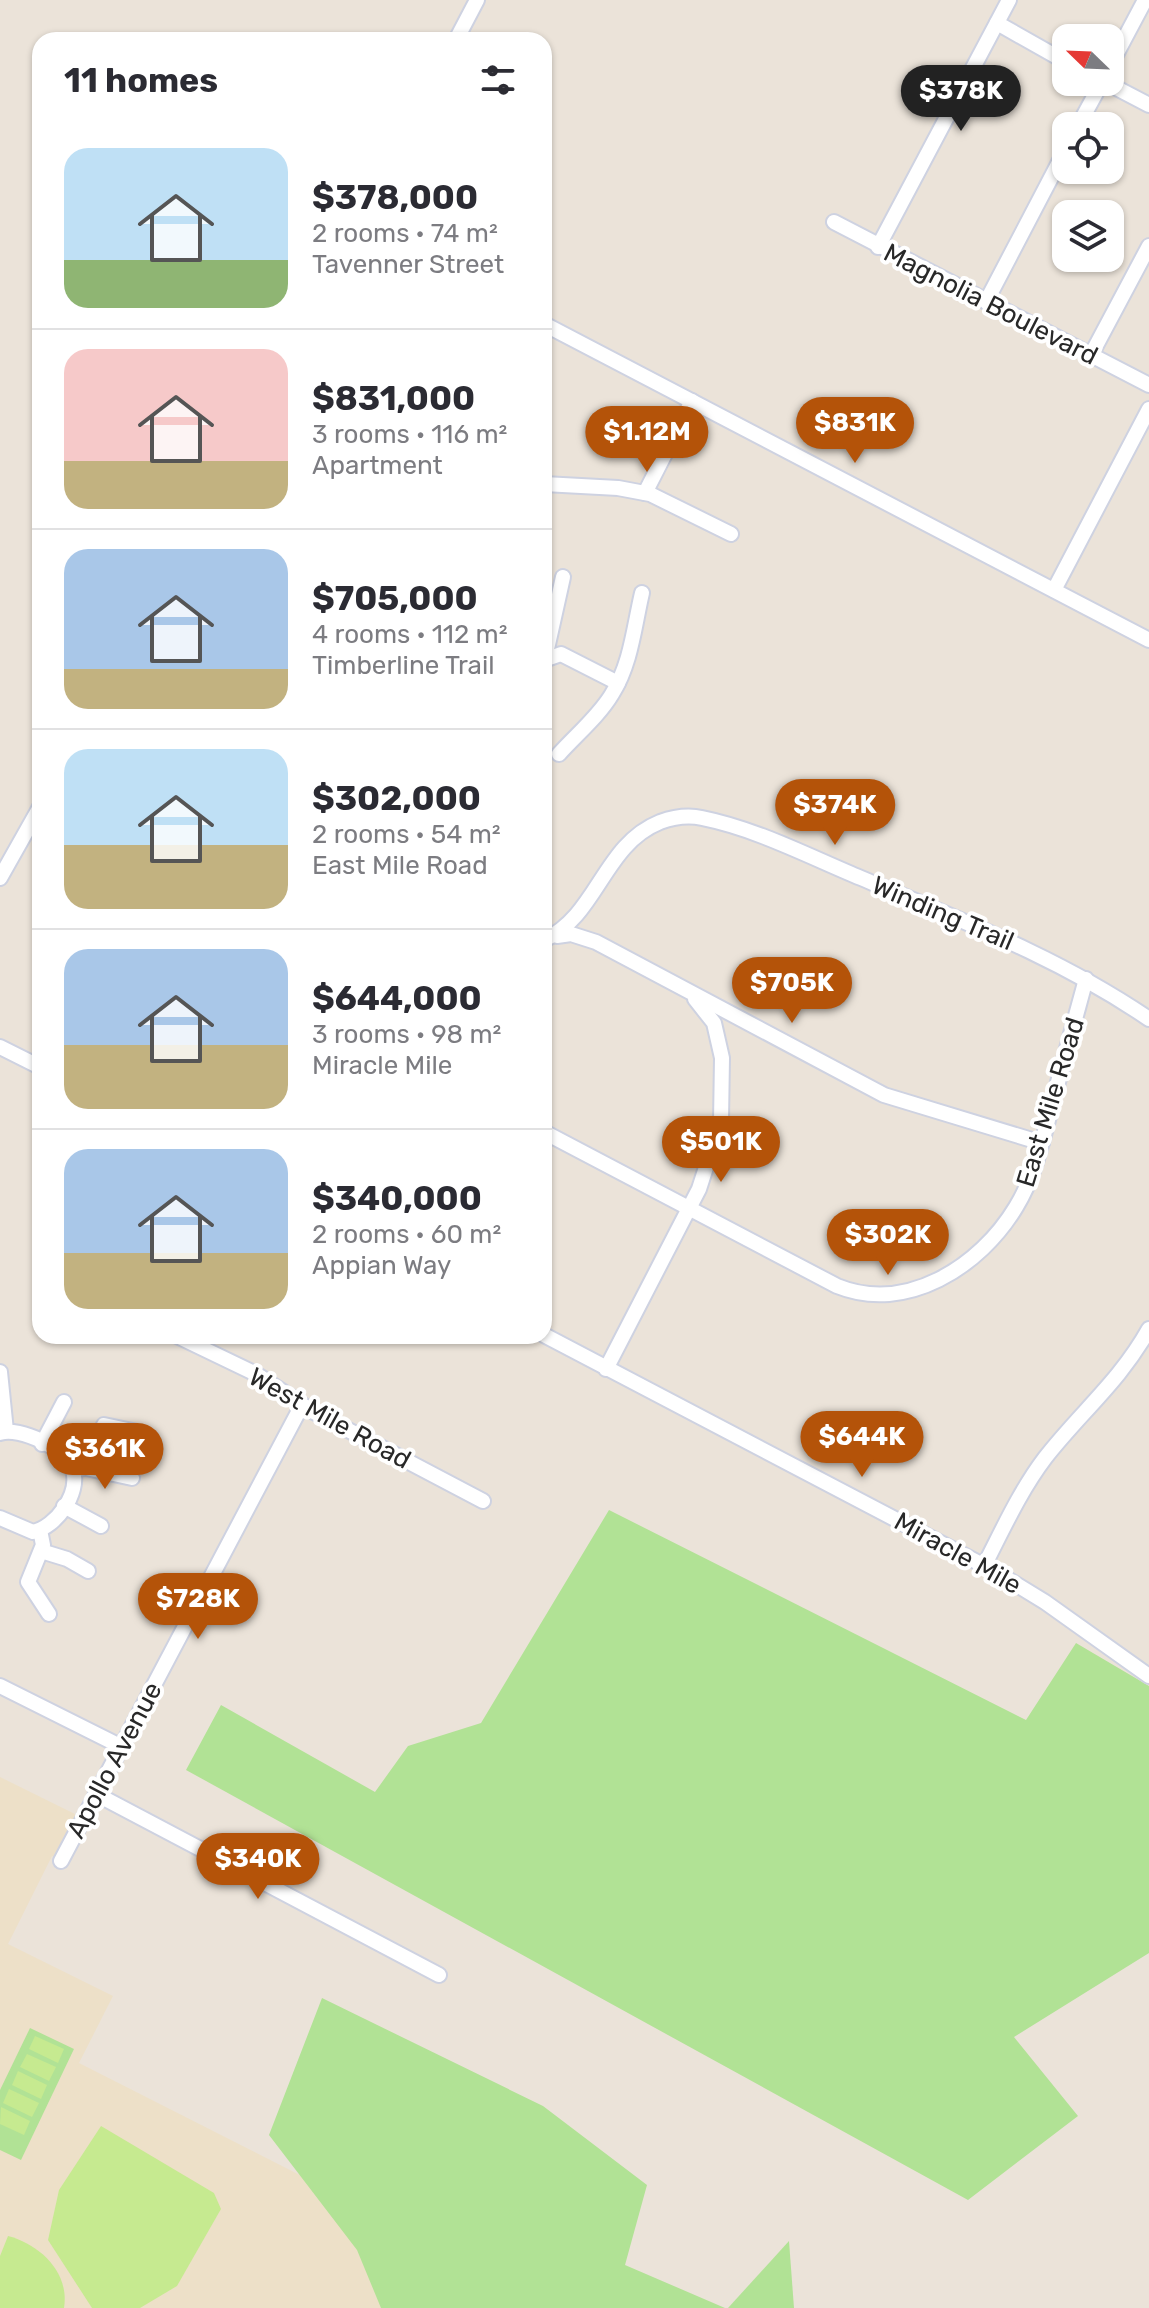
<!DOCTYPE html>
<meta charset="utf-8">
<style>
:root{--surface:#fff;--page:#f7f7f7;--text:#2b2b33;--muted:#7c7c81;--line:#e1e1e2;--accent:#b45309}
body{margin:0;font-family:Rubik,sans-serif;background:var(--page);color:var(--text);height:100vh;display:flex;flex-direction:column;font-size:30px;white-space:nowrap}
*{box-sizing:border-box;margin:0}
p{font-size:26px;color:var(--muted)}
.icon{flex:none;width:44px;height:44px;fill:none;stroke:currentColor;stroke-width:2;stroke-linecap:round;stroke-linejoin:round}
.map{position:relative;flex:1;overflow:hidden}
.sheet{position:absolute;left:32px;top:32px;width:520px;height:1312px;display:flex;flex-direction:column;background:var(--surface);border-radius:24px;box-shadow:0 2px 6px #0004}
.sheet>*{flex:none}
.needle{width:52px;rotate:293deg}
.buttons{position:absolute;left:1052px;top:24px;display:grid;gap:16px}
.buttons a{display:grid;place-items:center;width:72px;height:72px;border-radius:16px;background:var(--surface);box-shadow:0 2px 6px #0004;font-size:40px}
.price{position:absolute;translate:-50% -68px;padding:0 18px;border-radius:28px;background:var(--accent);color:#fff;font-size:26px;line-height:52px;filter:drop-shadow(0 2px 4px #0008)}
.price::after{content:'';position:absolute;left:50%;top:48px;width:24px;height:18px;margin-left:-12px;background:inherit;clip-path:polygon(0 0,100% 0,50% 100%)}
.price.on{background:#222;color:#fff}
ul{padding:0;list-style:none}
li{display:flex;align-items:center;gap:24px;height:200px;padding:0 32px}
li+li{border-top:2px solid var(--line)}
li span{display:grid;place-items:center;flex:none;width:224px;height:160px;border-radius:24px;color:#555}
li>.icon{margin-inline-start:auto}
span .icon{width:96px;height:96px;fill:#fffc;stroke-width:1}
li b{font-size:34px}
h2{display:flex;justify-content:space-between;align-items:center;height:96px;padding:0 32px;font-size:34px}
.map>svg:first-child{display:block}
.education{fill:#ede0c8}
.green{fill:#b1e295}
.pitch{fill:#c6ea90}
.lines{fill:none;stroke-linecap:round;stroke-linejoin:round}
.minor-casing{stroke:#ced2e1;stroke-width:18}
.minor{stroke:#fff;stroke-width:14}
.labels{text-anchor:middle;stroke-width:8;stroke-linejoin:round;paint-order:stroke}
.street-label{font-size:26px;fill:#282828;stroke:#fff}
</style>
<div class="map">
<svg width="1149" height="2308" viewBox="0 0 1149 2308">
<rect width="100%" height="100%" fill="#ebe3d9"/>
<!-- education -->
<path class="education" d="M0,1777l83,41 -22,43 -9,-5 -44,88 105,52 -34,67 463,235 -6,10h-536z"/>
<!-- green -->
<g class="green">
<path d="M609,1510l417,210 50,-77 73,43v267l-135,84 64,79 -110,84 -782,-430 35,-65 154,87 33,-46 73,-23z"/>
<path d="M322,1998l221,108 104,79 -22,80 100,43h-344l-24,-58 -88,-115z"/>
<path d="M30,2028l44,21 -53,111 -21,-10v-60z"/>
<path d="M789,2241l5,67h-66z"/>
</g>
<!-- pitch -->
<g class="pitch">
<path d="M35,2036l29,13 -6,14 -29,-14z"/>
<path d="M27,2054l29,13 -7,14 -29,-14z"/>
<path d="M18,2071l29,14 -6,14 -29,-14z"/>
<path d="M9,2089l30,14 -7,14 -29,-14z"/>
<path d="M1,2107l29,14 -6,14 -24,-11z"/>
<path d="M101,2126l113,67 7,16 -44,77 -37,22h-48l-44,-68 11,-50z"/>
<path d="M8,2236c31,8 62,36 56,72h-64v-52z"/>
</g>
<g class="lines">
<!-- minor casing -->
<g class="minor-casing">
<g id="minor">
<path d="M997,23l69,39"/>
<path d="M456,40l21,-40"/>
<path d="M1110,66l35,-66"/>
<path d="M1105,82l44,23"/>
<path d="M1078,126l24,-44"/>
<path d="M834,222l315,163"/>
<path d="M878,247l131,-247"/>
<path d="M986,302l80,-153"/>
<path d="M544,324l605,316"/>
<path d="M1091,355l58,-109"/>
<path d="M544,484l74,4 32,6 81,40"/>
<path d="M645,493l47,-92"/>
<path d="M1054,590l95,-181"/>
<path d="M545,658l18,-81"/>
<path d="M544,660l17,-6 57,29"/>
<path d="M559,754c17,-19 40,-38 53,-60 19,-30 22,-67 30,-101"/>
<path d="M0,878l40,-71"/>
<path d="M557,936l14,-2 25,8 288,153 158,48"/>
<path d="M544,940c54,-25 59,-95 116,-118 14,-5 28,-7 42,-4 55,11 108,39 159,60 99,42 199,80 288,141"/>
<path d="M0,1047l40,20"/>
<path d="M544,1132l293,154c69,28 143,-19 179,-79 18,-29 26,-65 35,-98 11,-43 23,-86 35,-130"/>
<path d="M544,1335l452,237 49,30 104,74"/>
<path d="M177,1336l79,38 56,37 171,90"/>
<path d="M606,1369l93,-180 22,-68 1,-63 -8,-35 -19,-24"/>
<path d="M0,1372l6,59"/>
<path d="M0,1433c19,-7 67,16 73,37 7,24 -17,57 -40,62l-33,-14"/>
<path d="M42,1444l22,-42"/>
<path d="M86,1468l46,10"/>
<path d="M73,1469l13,-1 18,-43 38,8"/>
<path d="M64,1506l37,20"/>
<path d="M40,1530l3,15 -15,37 21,32"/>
<path d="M41,1551l26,8 21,12"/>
<path d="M984,1566c19,-37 36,-75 61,-108 35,-45 75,-77 104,-129"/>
<path d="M0,1686l120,60"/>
<path d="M96,1794l343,181"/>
<path d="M61,1861l241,-456"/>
</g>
</g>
<!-- minor -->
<use href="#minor" class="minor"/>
</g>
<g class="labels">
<!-- street labels -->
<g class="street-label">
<text transform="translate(991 304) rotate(27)" y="9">Magnolia Boulevard</text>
<text transform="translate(943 913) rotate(23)" y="9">Winding Trail</text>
<text transform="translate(1050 1102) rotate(-73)" y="9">East Mile Road</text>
<text transform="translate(330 1418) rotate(29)" y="9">West Mile Road</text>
<text transform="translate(958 1553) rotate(29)" y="9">Miracle Mile</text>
<text transform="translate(114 1760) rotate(-62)" y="9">Apollo Avenue</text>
</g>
</g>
</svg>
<div class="buttons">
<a><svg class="needle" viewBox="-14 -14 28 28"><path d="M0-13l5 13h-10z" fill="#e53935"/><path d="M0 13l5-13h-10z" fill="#7c7c81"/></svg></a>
<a><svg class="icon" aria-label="locate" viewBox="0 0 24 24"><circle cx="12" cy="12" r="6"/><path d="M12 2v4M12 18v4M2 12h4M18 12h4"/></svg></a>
<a><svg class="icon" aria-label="layers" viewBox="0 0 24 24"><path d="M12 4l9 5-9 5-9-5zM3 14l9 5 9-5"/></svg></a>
</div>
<b class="price on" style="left:961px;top:133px">$378K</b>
<b class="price" style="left:855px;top:465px">$831K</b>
<b class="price" style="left:647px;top:474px">$1.12M</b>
<b class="price" style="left:835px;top:847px">$374K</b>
<b class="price" style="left:792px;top:1025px">$705K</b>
<b class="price" style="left:721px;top:1184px">$501K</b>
<b class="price" style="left:888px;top:1277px">$302K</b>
<b class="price" style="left:862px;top:1479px">$644K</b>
<b class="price" style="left:105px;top:1491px">$361K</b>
<b class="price" style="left:198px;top:1641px">$728K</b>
<b class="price" style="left:258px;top:1901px">$340K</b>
<section class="sheet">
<h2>11 homes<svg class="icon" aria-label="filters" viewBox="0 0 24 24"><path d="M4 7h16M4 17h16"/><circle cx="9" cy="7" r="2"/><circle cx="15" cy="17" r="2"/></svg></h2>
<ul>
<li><span style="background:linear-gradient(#bfe0f5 70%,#8fb573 0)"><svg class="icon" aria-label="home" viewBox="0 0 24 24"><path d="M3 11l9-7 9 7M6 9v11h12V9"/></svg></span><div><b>$378,000</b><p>2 rooms · 74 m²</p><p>Tavenner Street</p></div></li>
<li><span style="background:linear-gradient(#f6c9c9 70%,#c2b280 0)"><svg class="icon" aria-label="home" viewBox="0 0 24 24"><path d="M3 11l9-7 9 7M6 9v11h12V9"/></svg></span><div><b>$831,000</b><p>3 rooms · 116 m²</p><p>Apartment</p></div></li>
<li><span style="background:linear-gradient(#a9c7e8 75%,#c2b280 0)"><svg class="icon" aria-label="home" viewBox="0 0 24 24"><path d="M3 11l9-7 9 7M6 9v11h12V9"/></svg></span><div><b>$705,000</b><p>4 rooms · 112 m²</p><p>Timberline Trail</p></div></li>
<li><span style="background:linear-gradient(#bfe0f5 60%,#c2b280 0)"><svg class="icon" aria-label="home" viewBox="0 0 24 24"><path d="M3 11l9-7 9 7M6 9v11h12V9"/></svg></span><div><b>$302,000</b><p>2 rooms · 54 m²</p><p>East Mile Road</p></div></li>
<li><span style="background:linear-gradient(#a9c7e8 60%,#c2b280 0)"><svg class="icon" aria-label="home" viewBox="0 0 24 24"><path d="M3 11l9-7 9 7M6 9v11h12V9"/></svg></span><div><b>$644,000</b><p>3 rooms · 98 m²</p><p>Miracle Mile</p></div></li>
<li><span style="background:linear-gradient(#a9c7e8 65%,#c2b280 0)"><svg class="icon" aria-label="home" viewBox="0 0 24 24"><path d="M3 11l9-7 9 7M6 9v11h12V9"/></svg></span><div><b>$340,000</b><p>2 rooms · 60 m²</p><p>Appian Way</p></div></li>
</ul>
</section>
</div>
